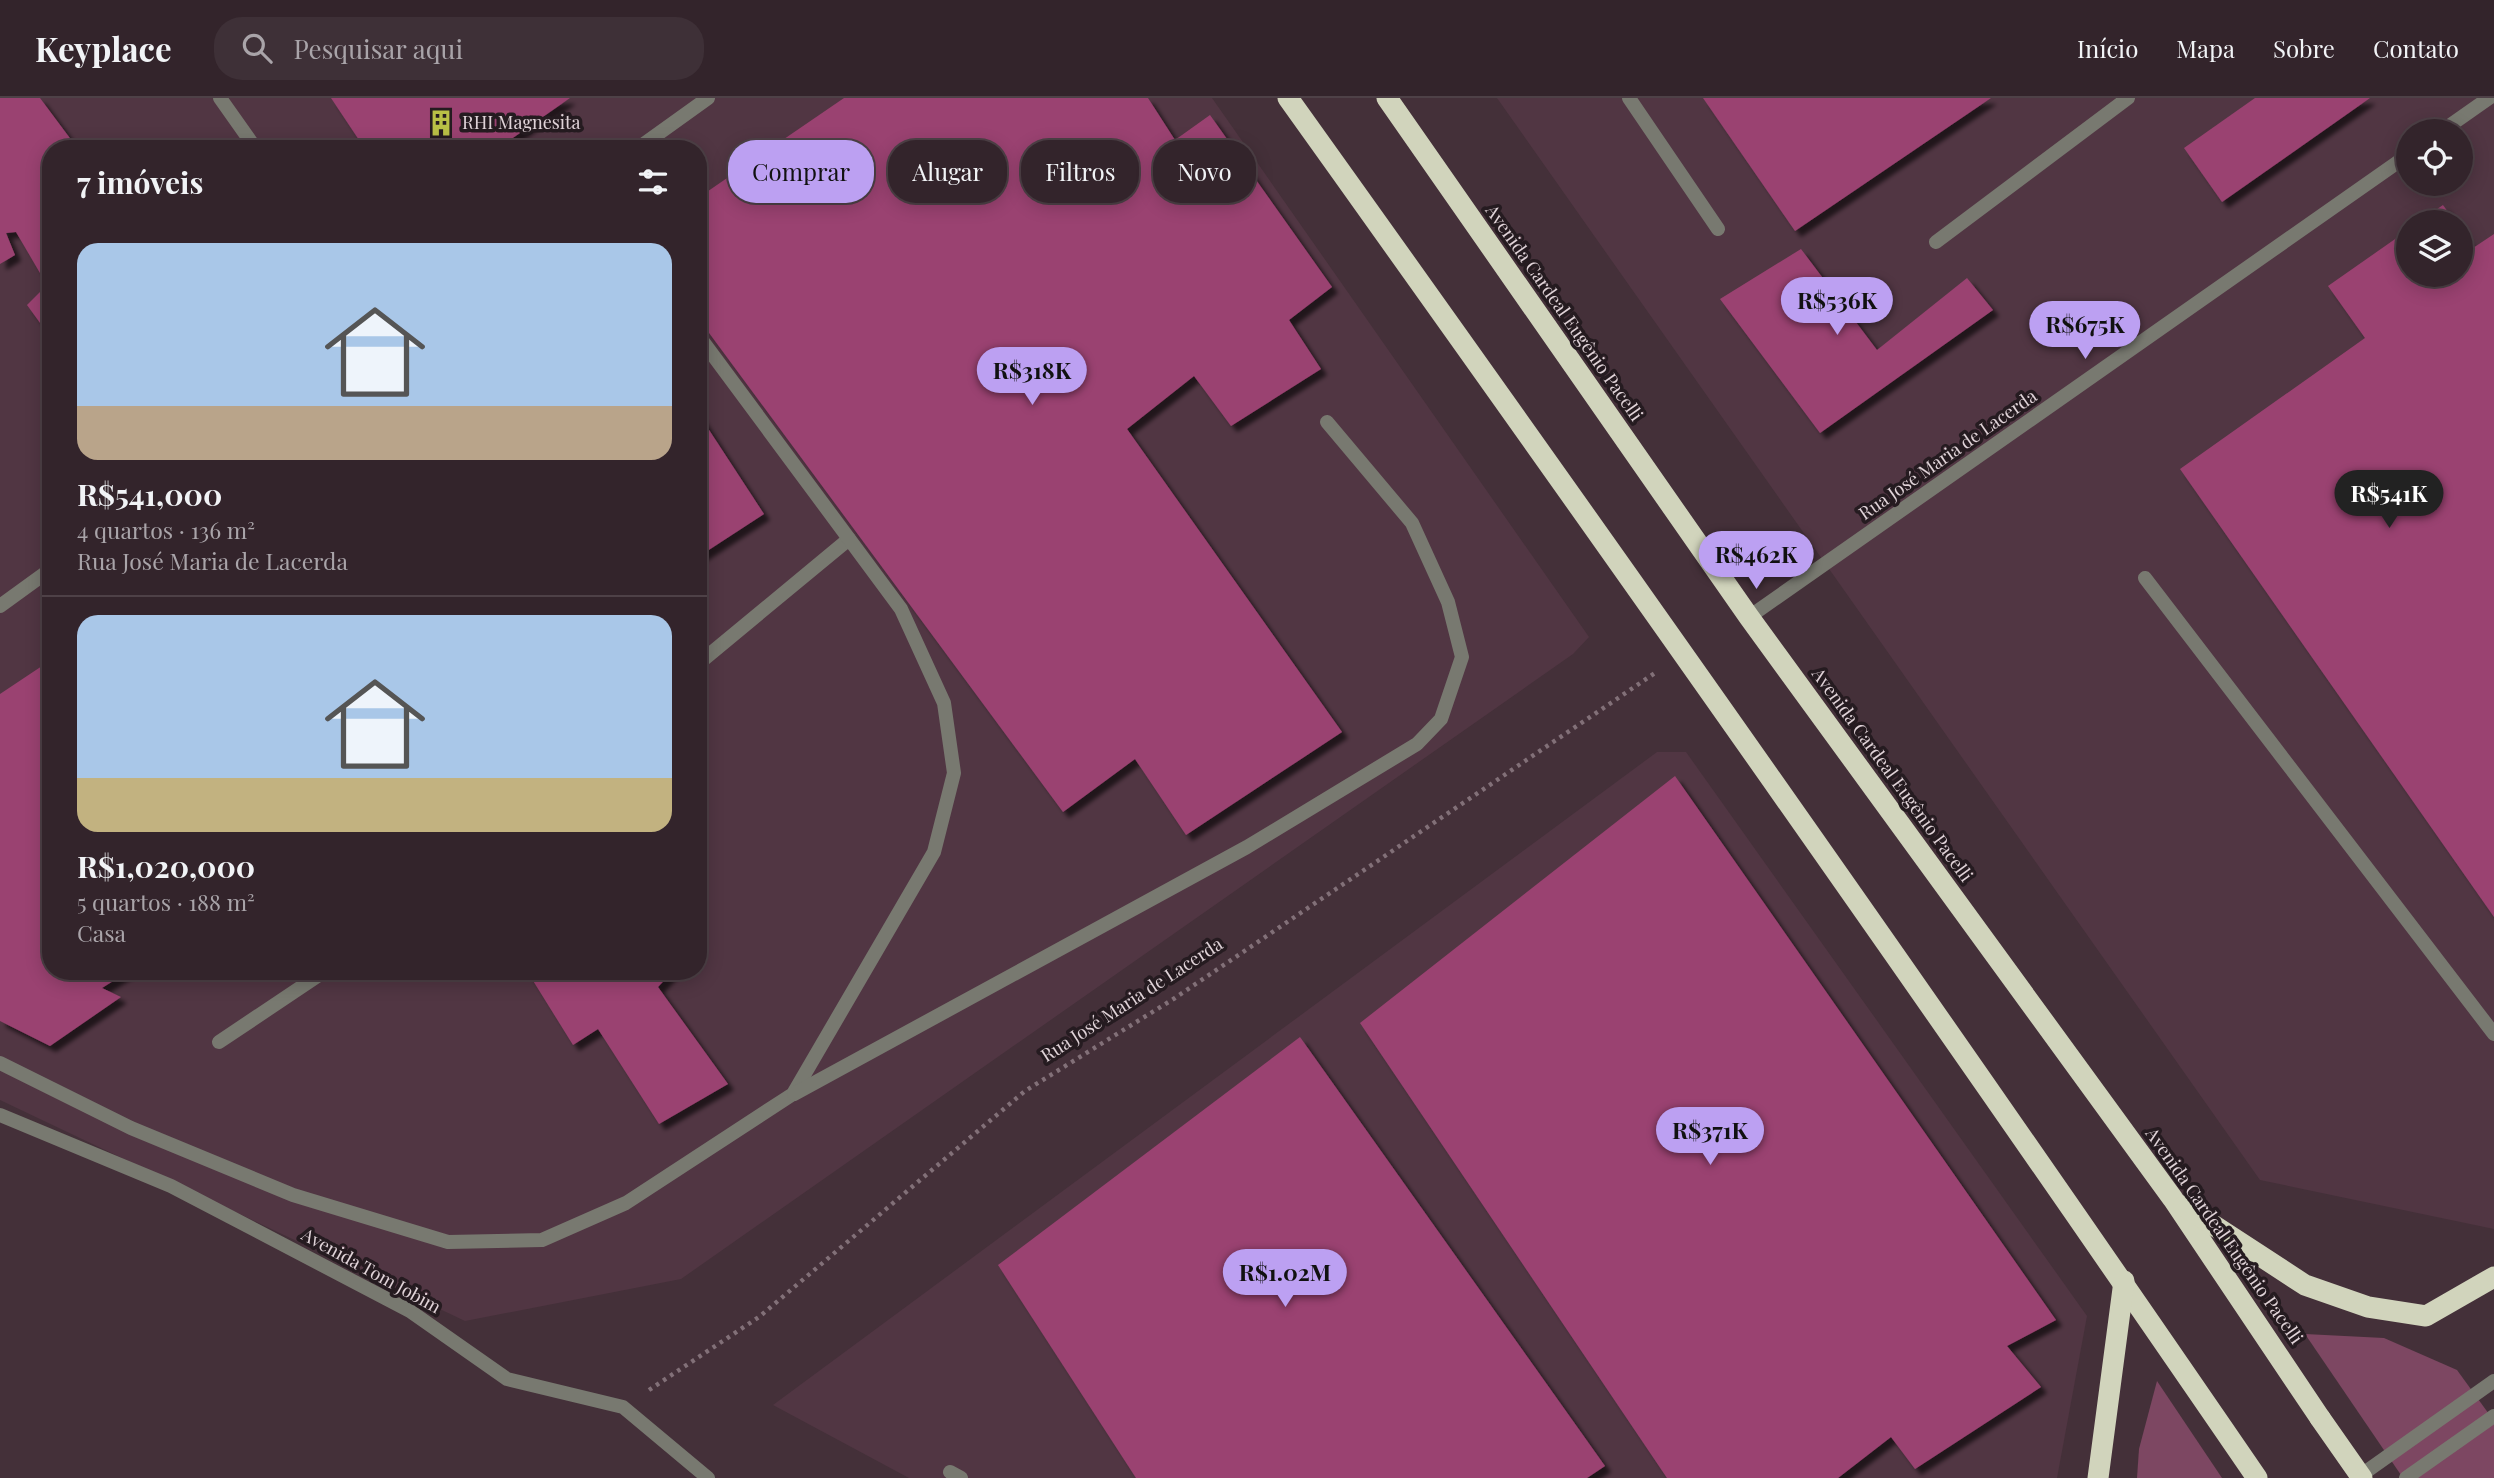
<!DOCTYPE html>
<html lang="pt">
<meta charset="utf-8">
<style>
:root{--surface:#33242b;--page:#3e3037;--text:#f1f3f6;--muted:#a9a4a9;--line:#4e4147;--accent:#bca0f2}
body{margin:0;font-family:"Playfair Display",serif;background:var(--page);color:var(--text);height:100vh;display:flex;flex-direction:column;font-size:26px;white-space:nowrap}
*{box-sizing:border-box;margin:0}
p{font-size:23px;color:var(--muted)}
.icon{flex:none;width:38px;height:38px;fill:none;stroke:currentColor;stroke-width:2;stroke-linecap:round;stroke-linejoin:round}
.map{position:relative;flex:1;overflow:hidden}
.side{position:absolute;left:42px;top:42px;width:665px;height:840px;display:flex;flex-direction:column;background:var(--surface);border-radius:28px;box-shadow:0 4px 18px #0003,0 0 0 2px var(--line)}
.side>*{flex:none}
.guide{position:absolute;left:728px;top:42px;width:665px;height:63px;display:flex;gap:14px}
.controls{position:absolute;left:2396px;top:21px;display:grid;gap:14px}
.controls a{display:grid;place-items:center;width:77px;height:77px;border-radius:50%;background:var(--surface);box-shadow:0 4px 18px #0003,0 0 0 2px var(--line);font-size:35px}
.price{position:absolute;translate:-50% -60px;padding:0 16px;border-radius:24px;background:var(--accent);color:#111;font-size:23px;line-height:46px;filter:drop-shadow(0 2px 4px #0008)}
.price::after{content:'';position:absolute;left:50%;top:42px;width:21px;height:16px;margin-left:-10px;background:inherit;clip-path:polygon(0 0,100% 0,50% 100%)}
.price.current{background:#222;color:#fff}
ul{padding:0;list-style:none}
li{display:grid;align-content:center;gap:14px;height:371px;padding:0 35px}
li+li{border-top:2px solid var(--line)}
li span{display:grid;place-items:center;height:217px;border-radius:21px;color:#555}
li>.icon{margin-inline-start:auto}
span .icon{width:126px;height:126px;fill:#fffc;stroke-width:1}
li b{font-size:30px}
h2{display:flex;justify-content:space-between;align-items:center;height:84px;padding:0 35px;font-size:30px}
.chip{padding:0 24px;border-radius:28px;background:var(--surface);box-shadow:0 4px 18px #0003,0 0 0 2px var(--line);font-size:24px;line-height:63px}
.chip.current{background:var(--accent);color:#111}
header{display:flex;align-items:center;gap:42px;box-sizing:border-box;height:98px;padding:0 35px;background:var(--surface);border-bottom:2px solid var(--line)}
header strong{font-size:33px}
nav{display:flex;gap:38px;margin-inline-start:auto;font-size:24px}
.search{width:490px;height:63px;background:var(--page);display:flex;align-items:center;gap:18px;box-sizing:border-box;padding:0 24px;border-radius:28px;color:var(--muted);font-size:26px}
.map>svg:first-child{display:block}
.built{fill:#513643;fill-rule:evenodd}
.green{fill:#7d4762}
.building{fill:#9a4271;filter:url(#shadow)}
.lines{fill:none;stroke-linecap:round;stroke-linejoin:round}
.path{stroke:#827078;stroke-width:4.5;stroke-dasharray:3.5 5;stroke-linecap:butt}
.service{stroke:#787970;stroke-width:14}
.minor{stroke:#787970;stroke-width:14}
.tertiary{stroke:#787970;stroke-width:14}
.motorway{stroke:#d1d4bc;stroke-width:21}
.motorway-bridge{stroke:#d1d4bc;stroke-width:21}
.labels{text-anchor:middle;stroke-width:7;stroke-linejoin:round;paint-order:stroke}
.poi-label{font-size:18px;fill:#e0d3d8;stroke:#251b20;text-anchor:start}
.street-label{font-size:18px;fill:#e0d3d8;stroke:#251b20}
</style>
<header>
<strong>Keyplace</strong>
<div class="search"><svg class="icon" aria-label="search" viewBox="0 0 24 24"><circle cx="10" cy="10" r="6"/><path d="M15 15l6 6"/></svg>Pesquisar aqui</div>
<nav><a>Início</a><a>Mapa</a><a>Sobre</a><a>Contato</a></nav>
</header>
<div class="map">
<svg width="2494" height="1380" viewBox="0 0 2494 1380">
<defs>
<filter id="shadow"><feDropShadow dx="6" dy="6" stdDeviation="2" flood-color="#0009"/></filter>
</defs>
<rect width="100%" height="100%" fill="#443039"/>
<!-- built -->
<g class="built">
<path d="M0,0h1212l377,539 -16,17 -892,625 -216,42 -465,-221zM51,51h647v822h-647z"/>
<path d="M1497,0h997v1131l-234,-49zM2408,33h52v53h-52zM2408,124h52v53h-52z"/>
<path d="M1657,654h29l401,564 -30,162h-1148l-136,-73z"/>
</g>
<!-- green -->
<g class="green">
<path d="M2305,1236l79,4 73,32 37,51v57h-91z"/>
<path d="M2157,1283l65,97h-85l2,-29z"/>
</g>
<!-- building -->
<g class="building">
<path d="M0,0h40l38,51h-27v189l-24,-33 20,-20 -31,-53 -10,1 9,22 -15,9z"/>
<path d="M331,0h239l-73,51h-132z"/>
<path d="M844,0h304l27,42 35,-25 122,172 -43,33 32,49 -90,57 -37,-50 -67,53 215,303 -156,103 -51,-76 -72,53 -365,-494v-120z"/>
<path d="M1703,0h288l-196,133z"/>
<path d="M2255,0h115l-148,104 -38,-54z"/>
<path d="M2443,107l12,17h-37z"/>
<path d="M2408,132v45h52v-45l13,18 21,-14v683l-314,-448 185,-131 -37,-52z"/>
<path d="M1801,151l76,101 90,-72 26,32 -173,123 -100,-134z"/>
<path d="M698,315l66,101 -66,43z"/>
<path d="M51,562v311h78l-27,17 19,9 -71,49 -50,-25v-327z"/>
<path d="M1675,678l381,544 -49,26 34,41 -126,82 -24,-32 -53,41h-171l-307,-455z"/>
<path d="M527,873h146l-15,16 70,97 -69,40 -61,-95 -25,16z"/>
<path d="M1300,939l305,429 -18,12h-451l-138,-213z"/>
</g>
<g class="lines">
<!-- path -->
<path class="path" d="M649,1292l110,-73 266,-226 150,-93 483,-327"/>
<!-- service -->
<g class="service">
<path d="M220,0l36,51"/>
<path d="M1629,0l89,131"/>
<path d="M1936,144l192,-144"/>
<path d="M2145,480l349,456"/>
<path d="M698,566l151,-125"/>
<path d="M219,944l106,-71"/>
<path d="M0,965l131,65 162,67 155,47 94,-2 84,-37 167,-109 141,-242 20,-79 -10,-70 -43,-94 -203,-274"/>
<path d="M794,996l453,-247 170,-103 24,-25 21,-62 -14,-55 -36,-79 -85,-101"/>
<path d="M0,1017l171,71 239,125 97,68 116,28 85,71"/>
<path d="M950,1374l11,6"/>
</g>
<!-- minor -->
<g class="minor">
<path d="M2442,33l47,-33"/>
<path d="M637,51l71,-51"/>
<path d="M0,508l51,-37"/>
<path d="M1749,519l659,-462"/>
</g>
<!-- tertiary -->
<g class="tertiary">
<path d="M2357,1380l137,-97"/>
<path d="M2406,1380l88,-62"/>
</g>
<!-- motorway -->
<g class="motorway">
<path d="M1288,0c327,457 651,916 969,1380"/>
<path d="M1387,0l362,519 424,582 147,219"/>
<path d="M2184,1108l121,79 63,22 58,9 68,-39"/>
<path d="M2098,1380l26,-197"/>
</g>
<!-- motorway-bridge -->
<path class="motorway-bridge" d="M2320,1320l42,60"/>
</g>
<!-- icons -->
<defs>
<g id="building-bare" transform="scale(2.1)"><path d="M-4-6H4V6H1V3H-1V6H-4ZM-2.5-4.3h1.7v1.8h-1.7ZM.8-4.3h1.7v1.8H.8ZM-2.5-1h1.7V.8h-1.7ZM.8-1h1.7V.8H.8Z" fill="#b9c046" stroke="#251b20" stroke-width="2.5" paint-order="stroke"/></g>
</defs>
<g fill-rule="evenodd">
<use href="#building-bare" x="441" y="25"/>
</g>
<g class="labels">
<!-- poi labels -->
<g class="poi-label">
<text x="462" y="31">RHI Magnesita</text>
</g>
<!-- street labels -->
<g class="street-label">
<text transform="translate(1564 215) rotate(55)" y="6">Avenida Cardeal Eugênio Pacelli</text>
<text transform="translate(1948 357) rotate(-35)" y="6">Rua José Maria de Lacerda</text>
<text transform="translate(1892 677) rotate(54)" y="6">Avenida Cardeal Eugênio Pacelli</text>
<text transform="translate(1132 902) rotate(-33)" y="6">Rua José Maria de Lacerda</text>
<text transform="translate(2224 1138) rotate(55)" y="6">Avenida Cardeal Eugênio Pacelli</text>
<text transform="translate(371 1173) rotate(29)" y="6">Avenida Tom Jobim</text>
</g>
</g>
</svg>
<div class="controls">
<a><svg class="icon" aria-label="locate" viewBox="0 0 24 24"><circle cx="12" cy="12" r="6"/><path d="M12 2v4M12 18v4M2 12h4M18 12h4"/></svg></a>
<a><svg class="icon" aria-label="layers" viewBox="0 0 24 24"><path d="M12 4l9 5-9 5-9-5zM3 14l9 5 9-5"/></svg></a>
</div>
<b class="price" style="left:1837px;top:239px">R$536K</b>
<b class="price" style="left:2085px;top:263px">R$675K</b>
<b class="price" style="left:1032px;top:309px">R$318K</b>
<b class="price current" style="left:2389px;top:432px">R$541K</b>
<b class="price" style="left:1756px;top:493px">R$462K</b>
<b class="price" style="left:1710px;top:1069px">R$371K</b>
<b class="price" style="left:1285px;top:1211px">R$1.02M</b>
<div class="guide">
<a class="chip current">Comprar</a>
<a class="chip">Alugar</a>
<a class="chip">Filtros</a>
<a class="chip">Novo</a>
</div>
<section class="side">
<h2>7 imóveis<svg class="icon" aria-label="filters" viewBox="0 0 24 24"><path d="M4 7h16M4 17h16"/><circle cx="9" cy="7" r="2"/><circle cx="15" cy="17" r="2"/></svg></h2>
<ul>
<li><span style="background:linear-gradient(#a9c7e8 75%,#b9a48a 0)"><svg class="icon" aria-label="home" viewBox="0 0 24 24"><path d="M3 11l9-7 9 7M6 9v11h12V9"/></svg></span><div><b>R$541,000</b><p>4 quartos · 136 m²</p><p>Rua José Maria de Lacerda</p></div></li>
<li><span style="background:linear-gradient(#a9c7e8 75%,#c2b280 0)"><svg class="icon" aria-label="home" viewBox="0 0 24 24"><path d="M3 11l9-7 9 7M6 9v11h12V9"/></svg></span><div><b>R$1,020,000</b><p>5 quartos · 188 m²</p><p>Casa</p></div></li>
</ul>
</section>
</div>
